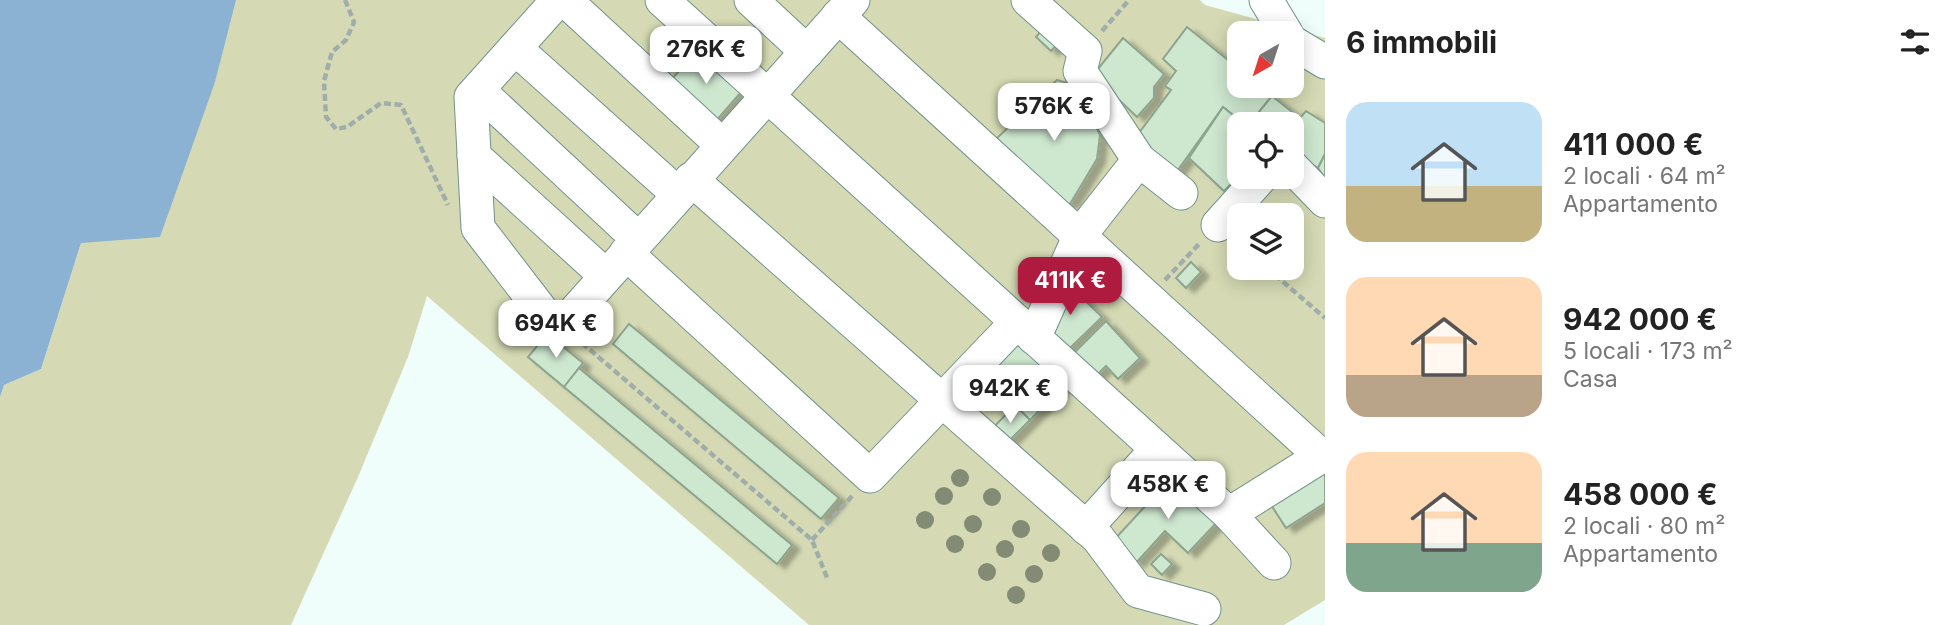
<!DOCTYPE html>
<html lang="it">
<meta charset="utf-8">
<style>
:root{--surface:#fff;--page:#f6f6f6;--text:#222;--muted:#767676;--accent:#af1b3f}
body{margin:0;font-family:Inter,sans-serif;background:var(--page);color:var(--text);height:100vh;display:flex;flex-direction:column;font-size:26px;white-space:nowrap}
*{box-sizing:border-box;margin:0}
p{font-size:23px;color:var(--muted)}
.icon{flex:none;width:38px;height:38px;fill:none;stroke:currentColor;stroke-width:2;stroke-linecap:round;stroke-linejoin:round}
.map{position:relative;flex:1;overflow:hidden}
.panel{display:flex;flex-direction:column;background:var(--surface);width:630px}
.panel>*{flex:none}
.needle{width:46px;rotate:219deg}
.controls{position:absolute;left:1227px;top:21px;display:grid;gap:14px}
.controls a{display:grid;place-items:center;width:77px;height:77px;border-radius:14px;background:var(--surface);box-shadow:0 4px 18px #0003;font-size:35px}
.price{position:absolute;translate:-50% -60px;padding:0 16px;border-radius:14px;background:#fff;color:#222;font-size:23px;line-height:46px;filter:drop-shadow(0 2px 4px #0008)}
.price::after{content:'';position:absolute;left:50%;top:42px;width:21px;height:16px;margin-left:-10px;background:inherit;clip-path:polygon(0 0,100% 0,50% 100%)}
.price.selected{background:var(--accent);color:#fff}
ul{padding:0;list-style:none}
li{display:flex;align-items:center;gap:21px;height:175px;padding:0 21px}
li span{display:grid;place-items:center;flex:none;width:196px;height:140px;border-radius:21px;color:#555}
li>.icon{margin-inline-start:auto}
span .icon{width:84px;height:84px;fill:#fffc;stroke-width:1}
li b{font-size:30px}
h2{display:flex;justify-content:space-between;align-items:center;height:84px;padding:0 21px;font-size:30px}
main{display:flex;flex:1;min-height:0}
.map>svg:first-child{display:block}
.green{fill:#d5dab4;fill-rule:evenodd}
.water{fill:#8bb2d2}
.building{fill:#cee7cf;stroke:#8da48e;stroke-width:2;filter:url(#shadow)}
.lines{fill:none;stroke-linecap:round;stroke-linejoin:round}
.minor-casing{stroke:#70938a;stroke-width:35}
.path{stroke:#9faeaa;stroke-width:4.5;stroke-dasharray:7 3.5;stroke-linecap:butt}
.minor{stroke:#fff;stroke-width:33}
.tree{fill:#838b75}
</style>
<main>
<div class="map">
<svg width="1325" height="625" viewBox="0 0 1325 625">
<defs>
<filter id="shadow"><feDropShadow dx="8" dy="4.5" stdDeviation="2" flood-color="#0004"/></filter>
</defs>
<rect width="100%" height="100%" fill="#effefa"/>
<!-- green -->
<path class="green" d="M235,0h965l5,5 120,33v562l-41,25h-475l-382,-329 -19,61 -50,120 -67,148h-291v-228l4,-12 37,-16 40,-126zM1239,33h53v53h-53zM1239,124h53v53h-53zM1239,215h53v53h-53z"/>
<!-- water -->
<path class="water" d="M0,0h236l-21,82 -55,155 -79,6 -40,126 -37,16 -4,12z"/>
<!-- building -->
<g class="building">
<path d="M1046,25l16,14 -11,12 -15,-14z"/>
<path d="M1187,27l52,42v17h21l12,10 -23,28h-5l-21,-17 -48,67 -39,-37 35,-47 -6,-4 11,-15 -13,-12z"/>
<path d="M1123,38l41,36 -10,13v11l-17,19 -44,-42z"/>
<path d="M697,51l45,40 -26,30 -46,-40z"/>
<path d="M1057,80l20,6 23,49 -3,24 -27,45 -24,-4 -53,-58z"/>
<path d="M1272,96l28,22 6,-7 19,12v31l-7,14 -18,-11 3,-5 -11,-8v-20h-30l-7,-7z"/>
<path d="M1223,107l21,17h-5v52l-15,15 -35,-33z"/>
<path d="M1325,154v24l-7,-10z"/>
<path d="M1191,262l10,10 -15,16 -10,-10z"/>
<path d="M1064,280l38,37 -35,34 -23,-23z"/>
<path d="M1106,321l34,37 -22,21 -12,-13 -11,11 -22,-23z"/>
<path d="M629,324l210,174 -18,21 -208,-175z"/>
<path d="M547,334l36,29 -19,24 -36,-30z"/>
<path d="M1020,334l48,47 -38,39 -48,-48z"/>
<path d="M579,368l213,177 -15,19 -213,-177z"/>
<path d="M1015,405l15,15 -25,25 -14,-15z"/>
<path d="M1325,460v43l-39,25 -20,-31z"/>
<path d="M1174,475l46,44 -32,34 -23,-22 -29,32 -23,-22z"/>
<path d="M1161,554l11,10 -10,11 -11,-11z"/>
</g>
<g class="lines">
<!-- minor casing -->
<g class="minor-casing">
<g id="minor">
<path d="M558,0l-87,97 7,131 73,95 11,3 291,-326"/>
<path d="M565,0l157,145"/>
<path d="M662,0l567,514 45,49"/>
<path d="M751,0l56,52"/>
<path d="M1028,0l57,51 -5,20 59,89 42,33"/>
<path d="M1266,0l20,33"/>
<path d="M838,16l483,440"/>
<path d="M1292,42l33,20"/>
<path d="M515,48l163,146"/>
<path d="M478,90l160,149"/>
<path d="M474,156l131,119"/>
<path d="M1292,167l33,34"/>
<path d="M691,179l407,359 40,53 66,18"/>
<path d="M1218,225l43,-48"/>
<path d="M626,253l244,223 147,-154"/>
<path d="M1034,338l46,-103 59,-75"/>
<path d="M1229,514l96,-60"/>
<path d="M1086,528l71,-79"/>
</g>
</g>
<!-- path -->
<g class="path">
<path d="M345,0l9,22 -8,18 -14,12 -8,29 2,36 10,12 11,-2 34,-24 20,2 47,100"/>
<path d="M1102,31l27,-31"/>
<path d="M1267,268l58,50"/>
<path d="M1165,280l35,-37"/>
<path d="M582,343l230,197 16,40"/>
<path d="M812,540l41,-45"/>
</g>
<!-- minor -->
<use href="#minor" class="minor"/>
</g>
<!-- trees -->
<g class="tree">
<circle cx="960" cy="478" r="9"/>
<circle cx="944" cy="496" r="9"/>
<circle cx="992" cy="497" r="9"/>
<circle cx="925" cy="520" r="9"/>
<circle cx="973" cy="524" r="9"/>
<circle cx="1021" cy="529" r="9"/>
<circle cx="955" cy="544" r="9"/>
<circle cx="1005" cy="549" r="9"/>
<circle cx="1051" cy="553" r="9"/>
<circle cx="987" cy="572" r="9"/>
<circle cx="1034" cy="574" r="9"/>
<circle cx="1016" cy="595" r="9"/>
</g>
</svg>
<div class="controls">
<a><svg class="needle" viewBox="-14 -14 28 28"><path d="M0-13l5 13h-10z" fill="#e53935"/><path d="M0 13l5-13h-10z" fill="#767676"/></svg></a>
<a><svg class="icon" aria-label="locate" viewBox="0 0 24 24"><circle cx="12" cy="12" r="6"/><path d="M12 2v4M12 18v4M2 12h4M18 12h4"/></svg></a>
<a><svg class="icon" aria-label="layers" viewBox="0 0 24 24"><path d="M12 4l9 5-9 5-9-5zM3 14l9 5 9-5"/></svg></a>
</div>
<b class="price" style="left:706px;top:86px">276K €</b>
<b class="price" style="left:1054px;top:143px">576K €</b>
<b class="price selected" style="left:1070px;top:317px">411K €</b>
<b class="price" style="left:556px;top:360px">694K €</b>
<b class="price" style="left:1010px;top:425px">942K €</b>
<b class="price" style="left:1168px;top:521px">458K €</b>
</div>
<section class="panel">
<h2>6 immobili<svg class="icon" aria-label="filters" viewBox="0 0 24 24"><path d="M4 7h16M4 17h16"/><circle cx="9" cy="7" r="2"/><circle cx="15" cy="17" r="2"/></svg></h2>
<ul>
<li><span style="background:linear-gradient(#bfe0f5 60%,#c2b280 0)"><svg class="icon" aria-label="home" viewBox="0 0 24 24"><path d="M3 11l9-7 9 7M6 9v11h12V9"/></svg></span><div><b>411 000 €</b><p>2 locali · 64 m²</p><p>Appartamento</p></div></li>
<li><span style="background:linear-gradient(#ffd9b3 70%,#b9a48a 0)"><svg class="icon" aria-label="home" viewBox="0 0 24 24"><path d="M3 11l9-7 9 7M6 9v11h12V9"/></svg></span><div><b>942 000 €</b><p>5 locali · 173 m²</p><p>Casa</p></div></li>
<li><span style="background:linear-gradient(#ffd9b3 65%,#7fa58c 0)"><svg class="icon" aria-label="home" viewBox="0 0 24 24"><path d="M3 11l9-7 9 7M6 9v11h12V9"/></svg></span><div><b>458 000 €</b><p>2 locali · 80 m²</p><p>Appartamento</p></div></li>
</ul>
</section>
</main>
